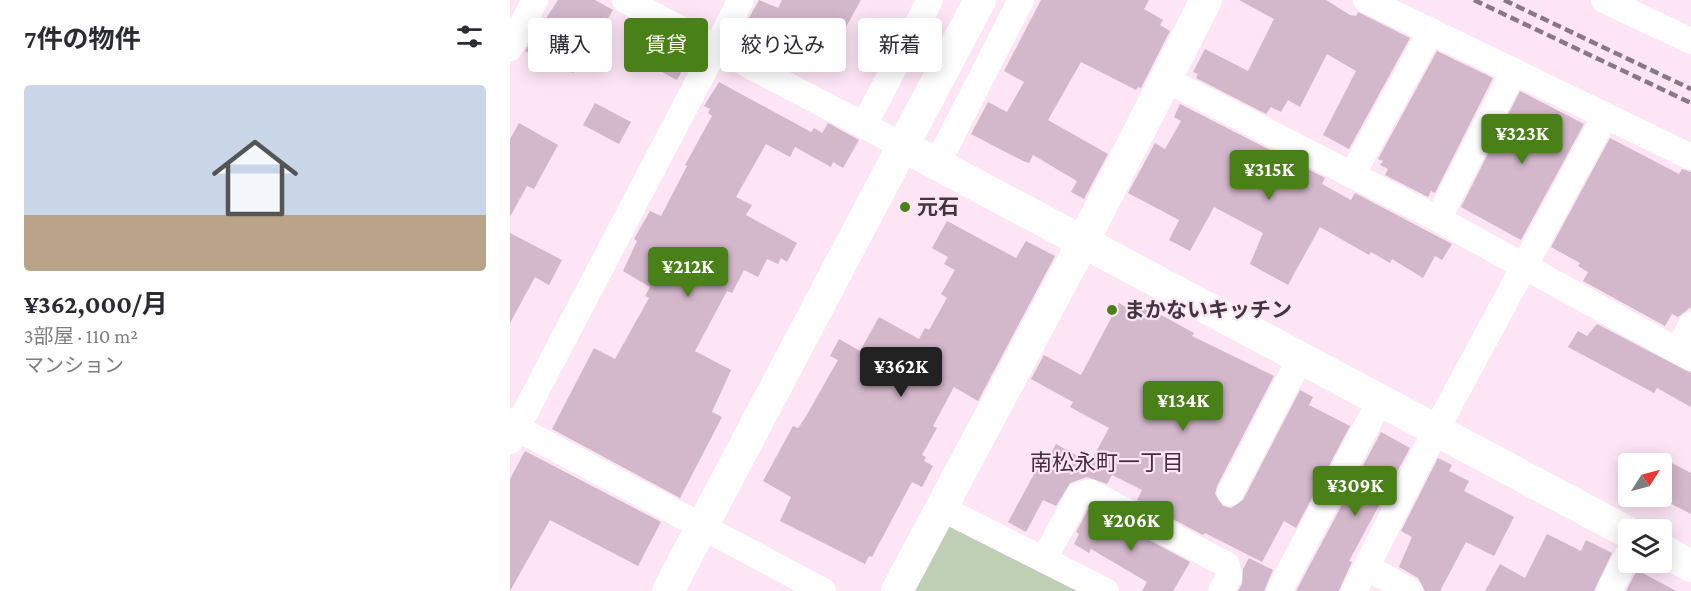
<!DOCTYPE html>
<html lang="ja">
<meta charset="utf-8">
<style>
:root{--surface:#fff;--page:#f7f7f7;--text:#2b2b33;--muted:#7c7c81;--line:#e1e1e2;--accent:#498018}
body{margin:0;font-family:"Crimson Pro","Noto Sans JP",serif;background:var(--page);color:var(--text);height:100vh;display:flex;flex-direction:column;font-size:22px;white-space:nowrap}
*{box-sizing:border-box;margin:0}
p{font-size:20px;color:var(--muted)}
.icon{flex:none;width:33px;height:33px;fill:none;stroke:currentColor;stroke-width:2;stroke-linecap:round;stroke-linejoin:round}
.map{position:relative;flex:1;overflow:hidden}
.side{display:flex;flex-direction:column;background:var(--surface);width:510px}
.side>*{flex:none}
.banner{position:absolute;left:18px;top:18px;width:570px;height:54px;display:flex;gap:12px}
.needle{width:39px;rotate:54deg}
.controls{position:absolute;left:1108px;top:453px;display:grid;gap:12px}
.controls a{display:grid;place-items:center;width:54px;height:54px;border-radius:6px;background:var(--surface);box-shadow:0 3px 15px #0003;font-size:30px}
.price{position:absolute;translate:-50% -51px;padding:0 14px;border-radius:6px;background:var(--accent);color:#fff;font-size:20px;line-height:39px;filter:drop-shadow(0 2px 3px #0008)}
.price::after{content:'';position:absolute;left:50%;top:36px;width:18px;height:14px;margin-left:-9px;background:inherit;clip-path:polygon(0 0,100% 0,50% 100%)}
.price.current{background:#222;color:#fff}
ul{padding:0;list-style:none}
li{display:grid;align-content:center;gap:12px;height:318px;padding:0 24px}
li+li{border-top:2px solid var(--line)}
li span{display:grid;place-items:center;height:186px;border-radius:6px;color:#555}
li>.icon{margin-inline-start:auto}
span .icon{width:108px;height:108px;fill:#fffc;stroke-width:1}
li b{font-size:26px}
h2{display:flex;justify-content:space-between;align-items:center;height:72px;padding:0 24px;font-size:26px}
.chip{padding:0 21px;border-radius:6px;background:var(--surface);box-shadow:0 3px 15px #0003;font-size:21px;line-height:54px}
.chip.current{background:var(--accent);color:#fff}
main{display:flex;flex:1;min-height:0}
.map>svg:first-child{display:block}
.green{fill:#becfb5}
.building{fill:#d3b7cb}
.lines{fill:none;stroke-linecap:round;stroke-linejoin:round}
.minor{stroke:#fff;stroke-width:26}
.tertiary{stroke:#fff;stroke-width:32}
.rail{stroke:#887883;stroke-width:4.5;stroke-dasharray:9 4.5;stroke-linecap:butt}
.poi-dot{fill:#498018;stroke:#fde5f5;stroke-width:2}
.labels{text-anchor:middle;stroke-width:4.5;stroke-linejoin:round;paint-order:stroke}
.poi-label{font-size:21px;font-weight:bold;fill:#41363e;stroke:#fde5f5;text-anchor:start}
.neighbourhood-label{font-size:22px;fill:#452e3e;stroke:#fde5f5}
</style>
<main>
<section class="side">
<h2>7件の物件<svg class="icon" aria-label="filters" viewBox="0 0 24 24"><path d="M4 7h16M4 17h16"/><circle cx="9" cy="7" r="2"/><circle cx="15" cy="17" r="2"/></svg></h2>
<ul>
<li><span style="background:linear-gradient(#c9d6e8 70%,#b9a48a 0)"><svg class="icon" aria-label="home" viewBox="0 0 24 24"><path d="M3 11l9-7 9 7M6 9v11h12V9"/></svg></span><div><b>¥362,000/月</b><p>3部屋 · 110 m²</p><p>マンション</p></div></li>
</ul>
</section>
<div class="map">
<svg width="1181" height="591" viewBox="0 0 1181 591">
<rect width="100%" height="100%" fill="#fde5f5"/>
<!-- green -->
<path class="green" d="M439,524l136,67h-174z"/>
<!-- building -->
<g class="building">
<path d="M48,0h37l18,10 -8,14 -5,-2 -27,51 -16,-9 -2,4 -30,-17z"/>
<path d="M249,0l19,8 4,-8h79l-30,54 -27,-15 -6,12 -9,-5 -2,4 -43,-23z"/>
<path d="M531,0h108l-5,9 19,11 -3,5 10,6 -29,57 -3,-1 -2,3 -55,-28 -33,58 60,34 -24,45 -13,-7 6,-11 -44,-26 -4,8 -6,-2 -52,-27 17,-32 19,10 17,-30 -20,-11z"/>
<path d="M729,0h87l24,15 6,1 2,-4 52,26 -61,111 -26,-14 33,-64 -29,-17 -27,53 -12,-7 -7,12 -10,-5 -5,7 -70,-36 2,-4 -5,-2 12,-23 43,22 26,-52z"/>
<path d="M145,33l37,20 -15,27 -26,-14 -2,4 -16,-9 12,-21 5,2z"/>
<path d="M927,51l56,27 -58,115 -4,-2 -3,6 -43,-22 3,-6 -8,-4 3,-4 -5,-2z"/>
<path d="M209,82l92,50 3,-4 8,5 6,-10 31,17 -16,28 -10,-6 -2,5 -36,-20 -5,10 -24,-13 -30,53 16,8 -6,10 51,28 -10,19 -6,-4 -3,6 -11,-5 -9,18 -14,-7 -12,23 -5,-2 -32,60 36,19 -19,42 10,5 -42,81 -128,-69 42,-81 21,11 34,-61 -4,-2 5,-9 -27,-16 14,-30 -3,-2 16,-28 11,5 26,-50 -2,-1 27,-49 -4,-3 2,-4 -6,-3z"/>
<path d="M1010,91l64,33 -63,116 -60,-33z"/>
<path d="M85,103l36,19 -12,22 -36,-19z"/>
<path d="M670,104l145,74 -3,6 29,16 4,-7 97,51 -10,16 -7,-4 -12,22 -31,-19 -2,4 -19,-11 -2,3 -49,-28 -32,58 -38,-21 13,-31 -49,-26 -24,44 -21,-11 10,-20 -51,-27 27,-50 10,6 16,-28 -7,-4z"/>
<path d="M9,123l39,22 -24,44 -7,-3 -17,31v-78z"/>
<path d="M1100,138l69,36 3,-5 9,3v135l-13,10 -6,-3 -7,12 -82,-45 5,-9 -10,-6 2,-3 -29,-16z"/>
<path d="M437,221l69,37 10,-17 29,15 -77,145 -24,-14 -21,39 4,2 -15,27 4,2 -2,4 9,5 -11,21 -10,-5 -40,75 -3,-1 -4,8 -85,-43 11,-24 -28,-16 30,-55 5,2 7,-10 33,-58 -8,-4 9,-17 21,12 19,-34 40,22 6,-11 4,2 18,-32 -6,-4 14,-24 -11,-6 4,-7 -16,-9z"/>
<path d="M0,233l52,27 -13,25 -14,-8 -25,46z"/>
<path d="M622,299l62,34 -2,3 82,40 -57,110 -2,8 8,12 8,2 12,-8 57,-110 13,7 -4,8 41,21 -54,102 -12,-7 -22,41 -57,-29 -2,2 -66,-35 5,-10 -30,-15 -5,9 -20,-7 -17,6 -14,23 -13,-6 -17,32 -18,-10 35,-64 4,2 9,-16 34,19 19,-35 -39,-21 3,-5 -42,-23 13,-24 37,20 38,-72 8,5z"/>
<path d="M1087,324l94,49v34l-34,-19 -3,5 -86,-46 10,-16 9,5z"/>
<path d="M871,432l29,16 -61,113 3,1 -12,26 -2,3h-42z"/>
<path d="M15,451l136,71 -23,44 -88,-46 -40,71v-112z"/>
<path d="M928,458l14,7 -3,6 20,10 -5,10 50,26 -20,39 -28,-14 -26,49h-15l-7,-13 -19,-11 13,-30 -11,-6z"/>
<path d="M1152,458l29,15v41l-29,-15z"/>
<path d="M579,508l101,54 -17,29h-31l5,-9 -56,-33 -2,4 -15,-9 5,-10 -3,-2z"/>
<path d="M1037,534l34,17 5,-11 26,13 -18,38h-109l15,-27 25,14z"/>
<path d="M739,558l24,12 -9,21h-26l4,-7 1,-15z"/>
<path d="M1127,570l39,21h-50z"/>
</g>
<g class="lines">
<!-- minor -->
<g class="minor">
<path d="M115,0l278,146"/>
<path d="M856,0l325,157"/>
<path d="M1094,0l87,41"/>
<path d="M0,48l25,-48"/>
<path d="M655,79l273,140 253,139"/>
<path d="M354,125l66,-125"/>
<path d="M427,164l84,-164"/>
<path d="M842,175l79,-144"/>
<path d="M928,219l76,-148"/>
<path d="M1168,351l13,-26"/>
<path d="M0,421l7,7 306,163"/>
<path d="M0,441l231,-441"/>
<path d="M720,493l71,-136"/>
<path d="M431,508l165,83"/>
<path d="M534,559l35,-64 11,-3 137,73 2,12 -8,14"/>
<path d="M856,567l44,24"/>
<path d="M769,591l102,-192"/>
<path d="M844,591l83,-163 168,-312"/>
<path d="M1099,591l20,-39"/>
</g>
<!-- tertiary -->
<g class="tertiary">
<path d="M393,146l726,387"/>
<path d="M1152,550l29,16"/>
<path d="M158,591l312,-591"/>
<path d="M387,591l186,-349 123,-242"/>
</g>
<!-- rail -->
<g class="rail">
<path d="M964,0l217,103"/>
<path d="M994,0l187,89"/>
</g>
</g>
<!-- markers -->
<g class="poi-dot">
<circle cx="395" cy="207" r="6"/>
<circle cx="602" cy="310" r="6"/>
</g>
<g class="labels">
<!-- poi labels -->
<g class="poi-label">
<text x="407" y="214">元石</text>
<text x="614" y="317">まかないキッチン</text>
</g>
<!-- neighbourhood labels -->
<g class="neighbourhood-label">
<text x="597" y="470">南松永町一丁目</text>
</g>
</g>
</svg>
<div class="controls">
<a><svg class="needle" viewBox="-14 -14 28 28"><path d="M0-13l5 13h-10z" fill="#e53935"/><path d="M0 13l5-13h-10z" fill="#7c7c81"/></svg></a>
<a><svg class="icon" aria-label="layers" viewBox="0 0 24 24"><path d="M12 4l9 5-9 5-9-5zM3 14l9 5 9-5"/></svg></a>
</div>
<b class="price" style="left:1012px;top:165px">¥323K</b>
<b class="price" style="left:759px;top:201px">¥315K</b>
<b class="price" style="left:178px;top:298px">¥212K</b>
<b class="price current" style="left:391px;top:398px">¥362K</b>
<b class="price" style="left:673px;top:432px">¥134K</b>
<b class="price" style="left:845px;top:517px">¥309K</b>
<b class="price" style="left:621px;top:552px">¥206K</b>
<div class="banner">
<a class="chip">購入</a>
<a class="chip current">賃貸</a>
<a class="chip">絞り込み</a>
<a class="chip">新着</a>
</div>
</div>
</main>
